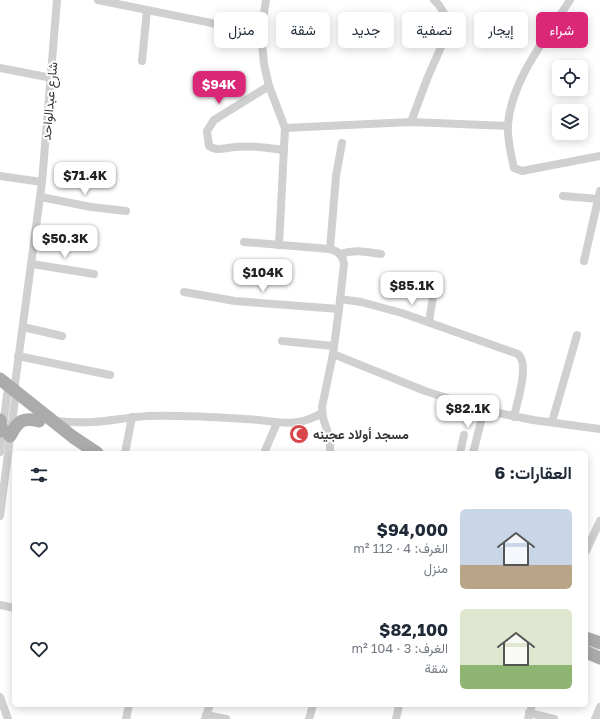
<!DOCTYPE html>
<html lang="ar">
<meta charset="utf-8">
<style>
:root{--surface:#fff;--page:#f6f6f7;--text:#1f2937;--muted:#747a83;--accent:#db2777}
body{margin:0;font-family:"Golos Text",Vazirmatn,sans-serif;background:var(--page);color:var(--text);direction:rtl;height:100vh;display:flex;flex-direction:column;font-size:15px;white-space:nowrap}
*{box-sizing:border-box;margin:0}
p{font-size:13px;color:var(--muted)}
.icon{flex:none;width:22px;height:22px;fill:none;stroke:currentColor;stroke-width:2;stroke-linecap:round;stroke-linejoin:round}
.map{position:relative;flex:1;overflow:hidden;direction:ltr}
.drawer{position:absolute;left:12px;top:451px;width:576px;height:256px;display:flex;flex-direction:column;background:var(--surface);border-radius:6px;box-shadow:0 2px 10px #0003;direction:rtl}
.drawer>*{flex:none}
.top-card{position:absolute;left:12px;top:12px;width:576px;height:36px;direction:rtl;display:flex;gap:8px}
.buttons{position:absolute;left:552px;top:60px;display:grid;gap:8px}
.buttons a{display:grid;place-items:center;width:36px;height:36px;border-radius:6px;background:var(--surface);box-shadow:0 2px 10px #0003;font-size:20px}
.price{position:absolute;translate:-50% -34px;padding:0 9px;border-radius:8px;background:#fff;color:#222;font-size:13px;line-height:26px;filter:drop-shadow(0 1px 2px #0008)}
.price::after{content:'';position:absolute;left:50%;top:24px;width:12px;height:9px;margin-left:-6px;background:inherit;clip-path:polygon(0 0,100% 0,50% 100%)}
.price.selected{background:var(--accent);color:#fff}
ul{padding:0;list-style:none}
li{display:flex;align-items:center;gap:12px;height:100px;padding:0 16px}
li span{display:grid;place-items:center;flex:none;width:112px;height:80px;border-radius:6px;color:#555}
li>.icon{margin-inline-start:auto}
span .icon{width:48px;height:48px;fill:#fffc;stroke-width:1}
li b{font-size:17px}
h2{display:flex;justify-content:space-between;align-items:center;height:48px;padding:0 16px;font-size:17px}
.tag{padding:0 14px;border-radius:6px;background:var(--surface);box-shadow:0 2px 10px #0003;font-size:14px;line-height:36px}
.tag.selected{background:var(--accent);color:#fff}
.map>svg:first-child{display:block}
.lines{fill:none;stroke-linecap:round;stroke-linejoin:round}
.minor{stroke:#d0d0d0;stroke-width:8}
.primary{stroke:#ababab;stroke-width:13}
.labels{text-anchor:middle;stroke-width:4;stroke-linejoin:round;paint-order:stroke}
.street-label{font-size:13px;fill:#333;stroke:#fff}
.poi-label{font-size:13px;font-weight:bold;fill:#333;stroke:#fff;text-anchor:start}
</style>
<div class="map">
<svg width="600" height="719" viewBox="0 0 600 719">
<rect width="100%" height="100%" fill="#fff"/>
<g class="lines">
<!-- minor -->
<g class="minor">
<path d="M98,0l163,33"/>
<path d="M266,0l-5,33 3,31 5,22 16,42 -6,117"/>
<path d="M570,0c-23,37 -59,80 -62,125 -1,14 3,30 6,43l8,3 78,-15"/>
<path d="M142,61l5,-51"/>
<path d="M0,68l52,10"/>
<path d="M269,86l-55,34 -7,11 2,15c8,6 18,1 27,1 16,-2 32,1 48,3"/>
<path d="M411,122l16,-43 21,-48v-11l-9,-15 -5,-5"/>
<path d="M285,128l126,-6 97,4"/>
<path d="M0,176l42,6"/>
<path d="M563,196l35,3"/>
<path d="M41,197l50,10 35,4"/>
<path d="M244,242l86,7c8,2 13,6 14,15l-5,45 -6,45 -11,53 1,11 5,15 2,10v10"/>
<path d="M330,249l6,-73 6,-33"/>
<path d="M340,254c16,-5 26,-2 41,0"/>
<path d="M584,261l16,-70"/>
<path d="M32,264l62,10"/>
<path d="M184,292l51,9 104,8"/>
<path d="M340,299l21,3 41,11 116,41c12,10 -1,48 -4,63"/>
<path d="M429,322l7,-45"/>
<path d="M23,327l39,9"/>
<path d="M282,341l52,5"/>
<path d="M333,354l92,37 59,19 49,10 67,9"/>
<path d="M18,356l92,19"/>
<path d="M54,421c13,1 26,2 39,1 19,-1 36,-5 55,-6 32,-1 65,1 97,3 31,1 48,11 77,-6"/>
<path d="M552,422l25,-87"/>
<path d="M0,452l7,-57 2,-8 3,-2"/>
<path d="M125,453l7,-36"/>
<path d="M264,453l13,-30"/>
<path d="M460,453l4,-18"/>
<path d="M473,453l11,-43"/>
<path d="M0,516l16,-124 -1,-8 27,-202 15,-182"/>
<path d="M586,551l14,-30"/>
<path d="M0,605l14,3"/>
<path d="M0,697l8,22"/>
<path d="M529,713l25,6"/>
<path d="M206,715l20,4"/>
<path d="M126,719l3,-14"/>
<path d="M205,719l5,-14"/>
<path d="M309,719l4,-14"/>
<path d="M396,719l3,-14"/>
<path d="M528,719l4,-14"/>
<path d="M595,719l5,-12"/>
</g>
<!-- primary -->
<g class="primary">
<path d="M0,379l73,58 24,16"/>
<path d="M0,420l2,11"/>
<path d="M10,436c8,-15 12,-19 29,-15"/>
<path d="M586,638l14,5"/>
<path d="M586,652l14,6"/>
</g>
</g>
<!-- icons -->
<defs>
<g id="mosque-disc" transform="scale(1)"><circle r="9.5" fill="#d9464a" stroke="#fff"/><path d="M3.5-4.9A6 6 0 1 0 3.5 4.9A5 5 0 1 1 3.5-4.9Z" fill="#fff"/></g>
</defs>
<g fill-rule="evenodd">
<use href="#mosque-disc" x="299" y="434"/>
</g>
<g class="labels">
<!-- street labels -->
<g class="street-label">
<text transform="translate(49 101) rotate(-85)" y="5">شارع عبدالواحد</text>
</g>
<!-- poi labels -->
<g class="poi-label">
<text x="313" y="439">مسجد أولاد عجينه</text>
</g>
</g>
</svg>
<div class="buttons">
<a><svg class="icon" aria-label="locate" viewBox="0 0 24 24"><circle cx="12" cy="12" r="6"/><path d="M12 2v4M12 18v4M2 12h4M18 12h4"/></svg></a>
<a><svg class="icon" aria-label="layers" viewBox="0 0 24 24"><path d="M12 4l9 5-9 5-9-5zM3 14l9 5 9-5"/></svg></a>
</div>
<b class="price selected" style="left:219px;top:105px">$94K</b>
<b class="price" style="left:85px;top:196px">$71.4K</b>
<b class="price" style="left:65px;top:259px">$50.3K</b>
<b class="price" style="left:263px;top:293px">$104K</b>
<b class="price" style="left:412px;top:306px">$85.1K</b>
<b class="price" style="left:468px;top:429px">$82.1K</b>
<div class="top-card">
<a class="tag selected">شراء</a>
<a class="tag">إيجار</a>
<a class="tag">تصفية</a>
<a class="tag">جديد</a>
<a class="tag">شقة</a>
<a class="tag">منزل</a>
</div>
<section class="drawer">
<h2>العقارات: 6<svg class="icon" aria-label="filters" viewBox="0 0 24 24"><path d="M4 7h16M4 17h16"/><circle cx="9" cy="7" r="2"/><circle cx="15" cy="17" r="2"/></svg></h2>
<ul>
<li><span style="background:linear-gradient(#c9d6e8 70%,#b9a48a 0)"><svg class="icon" aria-label="home" viewBox="0 0 24 24"><path d="M3 11l9-7 9 7M6 9v11h12V9"/></svg></span><div><b>$94,000</b><p>الغرف: 4 · 112 m²</p><p>منزل</p></div><svg class="icon" aria-label="heart" viewBox="0 0 24 24"><path d="M12 20l-8-8c-3-5 5-10 8-4 3-6 11-1 8 4z"/></svg></li>
<li><span style="background:linear-gradient(#dfe7d0 70%,#8fb573 0)"><svg class="icon" aria-label="home" viewBox="0 0 24 24"><path d="M3 11l9-7 9 7M6 9v11h12V9"/></svg></span><div><b>$82,100</b><p>الغرف: 3 · 104 m²</p><p>شقة</p></div><svg class="icon" aria-label="heart" viewBox="0 0 24 24"><path d="M12 20l-8-8c-3-5 5-10 8-4 3-6 11-1 8 4z"/></svg></li>
</ul>
</section>
</div>
